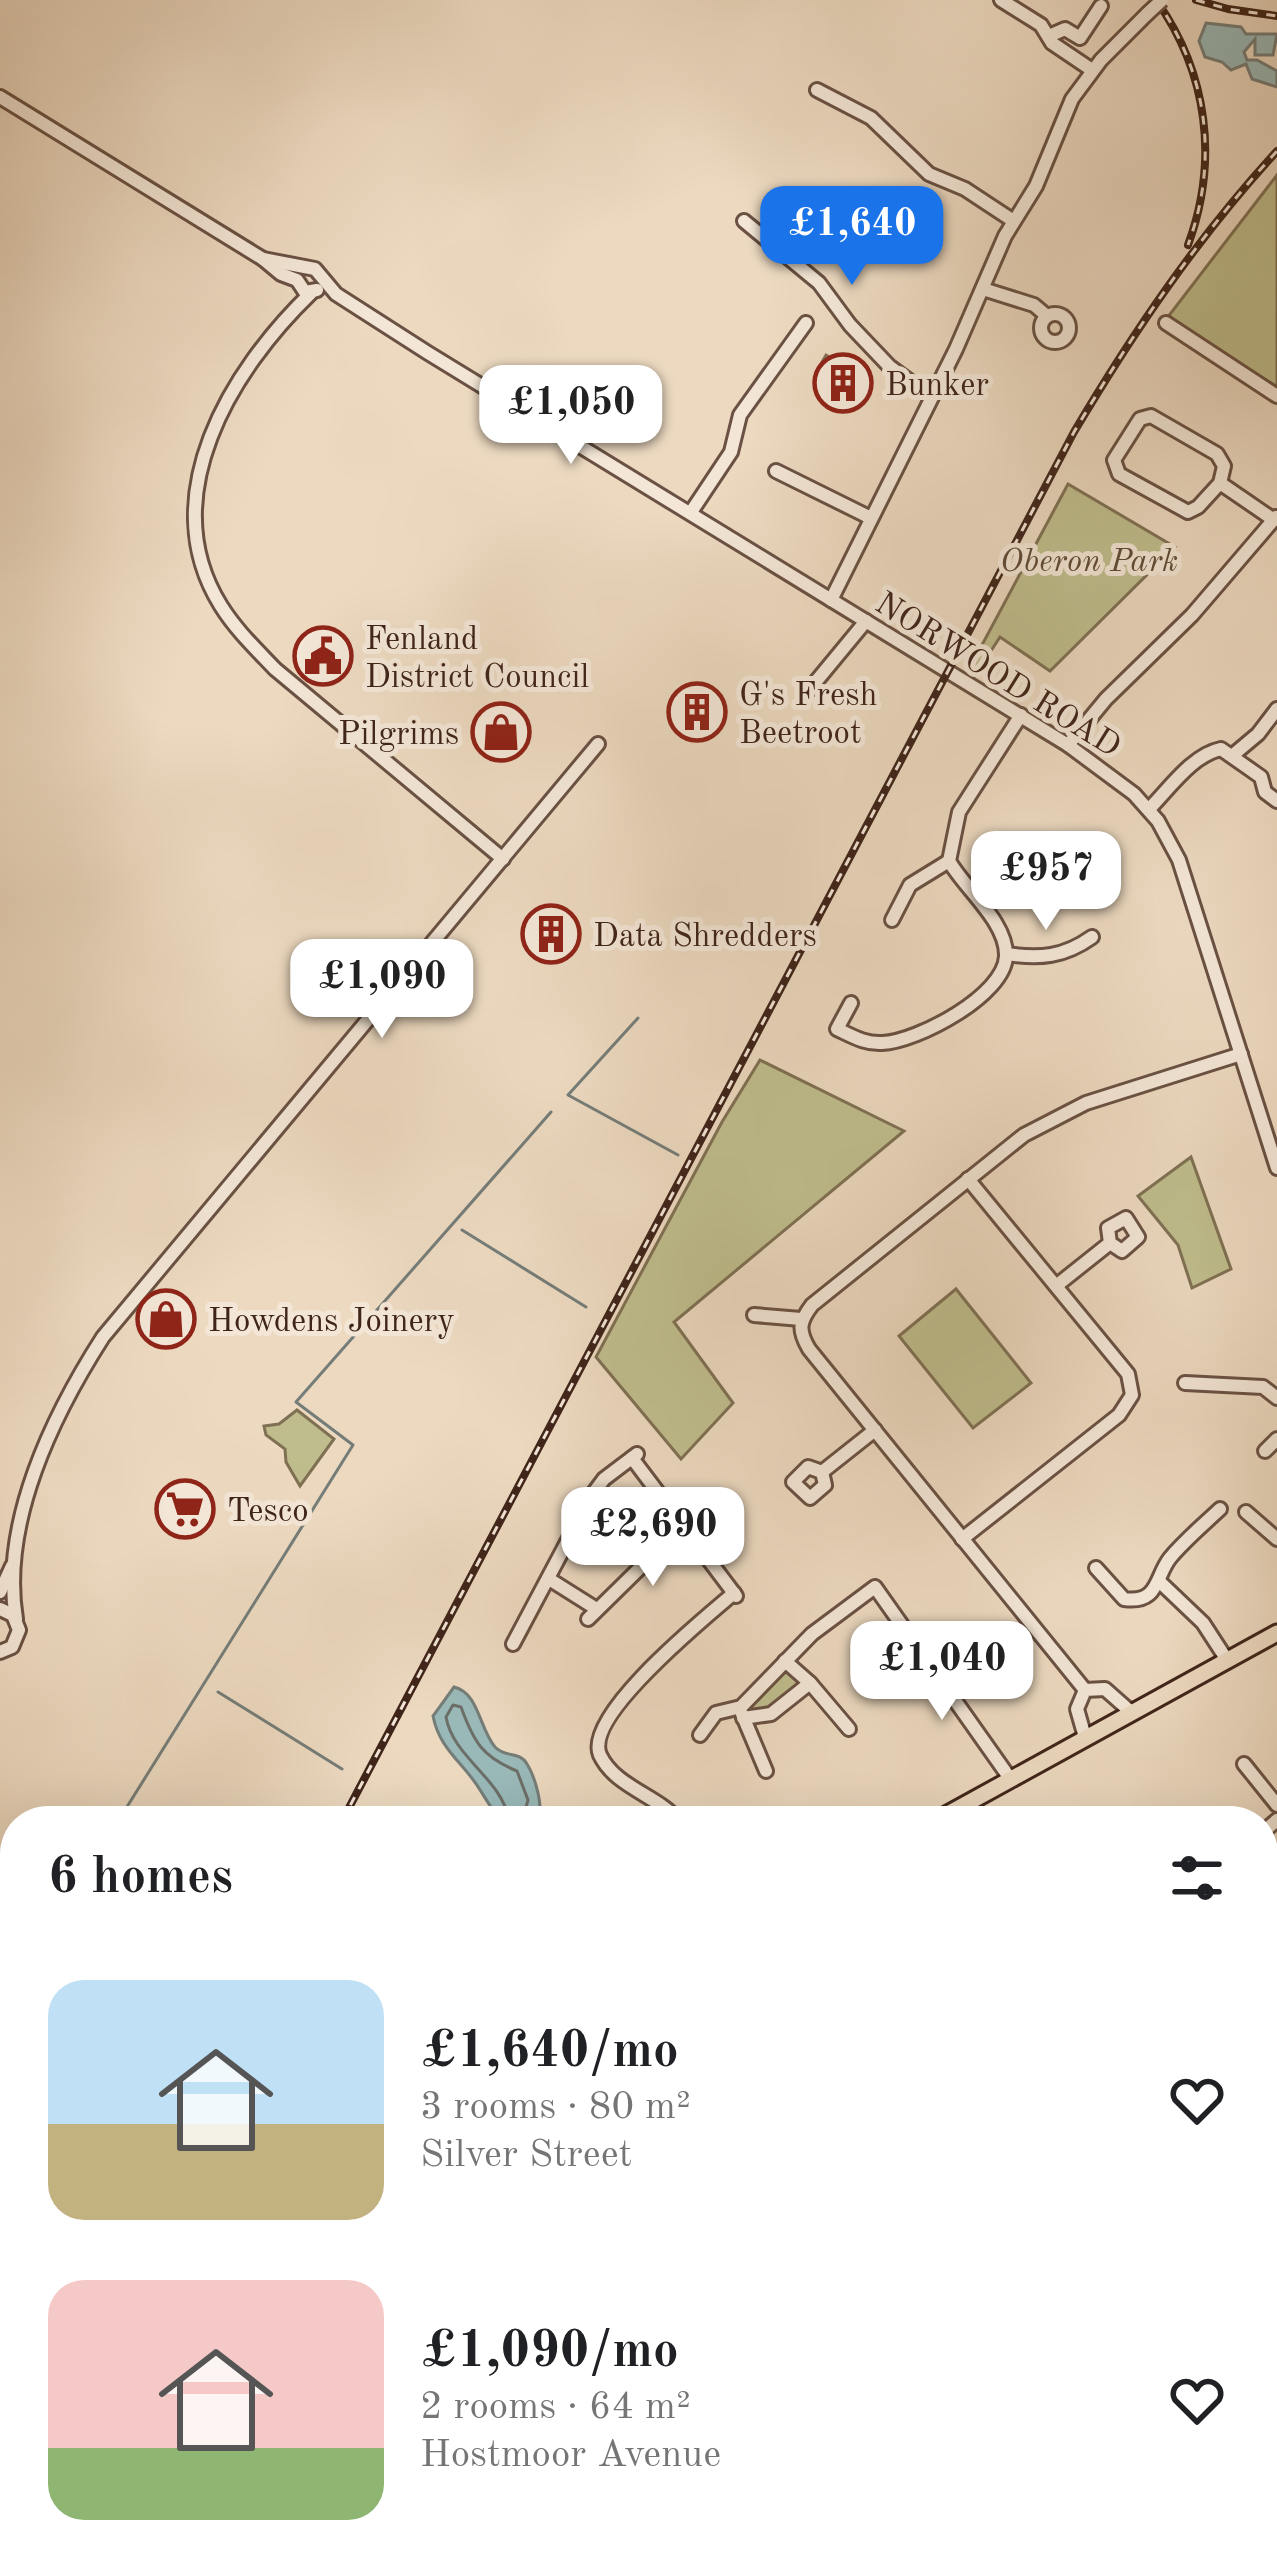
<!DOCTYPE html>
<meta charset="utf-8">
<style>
:root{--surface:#fff;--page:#f2f2f2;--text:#202124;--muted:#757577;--accent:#1a73e8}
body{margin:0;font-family:"Old Standard TT",serif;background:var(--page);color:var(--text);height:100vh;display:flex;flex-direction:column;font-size:45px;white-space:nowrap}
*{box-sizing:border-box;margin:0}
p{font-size:39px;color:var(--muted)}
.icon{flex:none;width:66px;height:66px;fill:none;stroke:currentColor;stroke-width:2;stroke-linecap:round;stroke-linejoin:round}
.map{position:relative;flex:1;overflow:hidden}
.side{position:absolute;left:0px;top:1806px;width:1278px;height:771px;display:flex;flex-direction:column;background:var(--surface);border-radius:48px 48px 0 0;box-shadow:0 12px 48px #0002}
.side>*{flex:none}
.price{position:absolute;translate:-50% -102px;padding:0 27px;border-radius:24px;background:#fff;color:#222;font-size:39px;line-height:78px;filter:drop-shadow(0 3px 6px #0008)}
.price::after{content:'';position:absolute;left:50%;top:72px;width:36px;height:27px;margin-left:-18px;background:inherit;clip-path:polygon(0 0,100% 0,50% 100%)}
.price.selected{background:var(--accent);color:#fff}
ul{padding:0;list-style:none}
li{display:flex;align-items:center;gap:36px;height:300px;padding:0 48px}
li span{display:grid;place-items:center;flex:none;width:336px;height:240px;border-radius:36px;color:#555}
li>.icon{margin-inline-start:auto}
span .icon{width:144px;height:144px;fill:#fffc;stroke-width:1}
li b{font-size:51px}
h2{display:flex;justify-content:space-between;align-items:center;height:144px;padding:0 48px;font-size:51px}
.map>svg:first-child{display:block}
.green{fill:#bfbd8d;stroke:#7f7053;stroke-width:3}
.water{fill:#99b9b8;stroke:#757d78;stroke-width:3}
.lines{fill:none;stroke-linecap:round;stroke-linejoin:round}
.shore{stroke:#6c6e68;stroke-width:3}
.stream{stroke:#757d78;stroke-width:3}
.river{stroke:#99b9b8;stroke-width:18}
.minor-casing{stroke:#6a5143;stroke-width:18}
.major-casing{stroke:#3f2419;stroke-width:21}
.highway-casing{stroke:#3f2419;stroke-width:24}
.minor{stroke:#f3e6d6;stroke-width:12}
.major{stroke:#ecd9c0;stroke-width:15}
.highway{stroke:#ecd9c0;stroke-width:18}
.rail-casing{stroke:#3f2419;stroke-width:8}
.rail{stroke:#f3e6d6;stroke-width:3;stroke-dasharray:9;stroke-linecap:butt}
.minor-bridge-casing{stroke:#6a5143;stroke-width:18;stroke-linecap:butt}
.minor-bridge{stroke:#f3e6d6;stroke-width:12}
.labels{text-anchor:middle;stroke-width:10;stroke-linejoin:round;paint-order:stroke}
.poi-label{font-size:33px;fill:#3f2419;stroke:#f3e6d6;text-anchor:start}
.park-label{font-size:33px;font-style:italic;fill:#5f4a36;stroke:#f3e6d6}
.street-label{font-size:33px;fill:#3f2419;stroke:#f3e6d6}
</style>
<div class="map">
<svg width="1277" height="2575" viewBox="0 0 1277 2575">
<rect width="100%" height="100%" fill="#ecd9c0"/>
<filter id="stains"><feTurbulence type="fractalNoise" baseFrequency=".00167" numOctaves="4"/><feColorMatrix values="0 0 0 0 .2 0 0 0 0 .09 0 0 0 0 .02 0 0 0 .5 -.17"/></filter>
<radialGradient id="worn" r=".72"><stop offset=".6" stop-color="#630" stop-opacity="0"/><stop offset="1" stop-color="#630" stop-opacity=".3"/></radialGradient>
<!-- green -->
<g class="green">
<path d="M1277,175v212l-110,-69z"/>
<path d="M826,355l19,12 5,-5 6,5 -2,4 8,6 -9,12 -5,-6 -31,-12z"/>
<path d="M1068,484l107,63 -125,124 -50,-34 -26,40 -7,-4z"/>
<path d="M760,1060l144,71 -230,191 59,81 -52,56 -85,-102 126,-235z"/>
<path d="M1191,1157l40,112 -39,19 -14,-43 -40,-49z"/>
<path d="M956,1289l75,94 -58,45 -74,-92z"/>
<path d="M297,1410l37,29 -34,47 -14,-24 -1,-13 -19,-14 -2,-9 15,-2z"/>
<path d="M784,1669l19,14 -35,27 -17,1 -1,-8z"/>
</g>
<!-- water -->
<g class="water">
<path d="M1206,23l35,4 5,7h31l-4,21h-18v-16l-11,13 3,8h10l20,11v16l-25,-8 -6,-15 -15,6 -9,-8 -17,-5 -6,-16z"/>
<path d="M454,1687c25,6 25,41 41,60 10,11 25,4 32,17 7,11 13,32 13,45l-7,9 -30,3c-13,-11 -19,-27 -29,-40 -17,-23 -35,-35 -41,-65z"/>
</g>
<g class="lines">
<!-- shore -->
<path class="shore" d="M509,1821c-6,-42 -56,-63 -63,-104l7,-12 8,2c13,36 22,50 56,64l11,29 -6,21"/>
<!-- stream -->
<g class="stream">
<path d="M638,1018l-70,77 110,60"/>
<path d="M462,1230l124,77"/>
<path d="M218,1692l124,77"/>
<path d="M120,1818l233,-373 -57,-43 255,-290"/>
<path d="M0,2000l15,-11"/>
<path d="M0,2357l15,12"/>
<path d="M0,2442l15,-28"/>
<path d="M484,2562l23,13"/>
</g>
<!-- river -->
<g class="river">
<path d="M1263,2494l14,-8"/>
<path d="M1158,2575l13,-13"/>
</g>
<!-- minor casing -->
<g class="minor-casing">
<g id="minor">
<path d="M1001,0l40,25 11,18 40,27"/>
<path d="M1049,36l16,-7 15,9 21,-32"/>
<path d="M817,90l54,28 58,56 36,15 47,31"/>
<path d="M0,97l263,162 18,15 16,6 8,12 12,-2"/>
<path d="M744,221l75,62 31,42 39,41 42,31"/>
<path d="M263,259l52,10 21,25 92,59 640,392 66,49 24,27 21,39 98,308"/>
<path d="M983,289l51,16 13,11"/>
<path d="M311,293c-80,77 -158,204 -90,313 15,24 35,43 54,63l228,190"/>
<circle cx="1055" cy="328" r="14"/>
<path d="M1166,323l111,73"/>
<path d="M776,471l95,47"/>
<path d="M1220,483l4,-17 -7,-12 -66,-38 -11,3 -26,41 5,14 69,38 10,-5 22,-24 54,37"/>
<path d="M691,512l40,-60 9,-37 66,-92"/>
<path d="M831,600l125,-251 49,-113 31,-50 36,-87 29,-39 46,-46"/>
<path d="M809,690l57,-69"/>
<path d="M1068,745l38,-46 86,-84 84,-98"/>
<path d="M1233,755l25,-21 19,-25"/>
<path d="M1149,809c20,-20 43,-54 72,-60l40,28 4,15 12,9"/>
<path d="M892,920l18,-35 39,-24"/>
<path d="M1007,954c33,5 57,3 85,-17"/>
<path d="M851,1003l-14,26c15,7 28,15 45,14 35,-1 123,-48 124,-87 1,-34 -41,-67 -57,-95l10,-49 62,-97"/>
<path d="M1056,1286l54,-43 -2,-15 18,-10 12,19 -16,14 -12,-8"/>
<path d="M754,1315l47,4"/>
<path d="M1185,1383l78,4 14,11"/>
<path d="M1265,1451l12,-12"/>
<path d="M632,1458l104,138"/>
<path d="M822,1472l3,13 -15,13 -17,-16 15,-15 14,5 53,-42"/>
<path d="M1246,1512l31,27"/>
<path d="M962,1539l157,-124 13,-20 -4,-21 -160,-195"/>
<path d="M1096,1568l28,31c35,5 31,-22 46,-41 14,-17 33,-33 50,-49"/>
<path d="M549,1579l46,29"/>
<path d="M1161,1583l42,40 24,37"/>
<path d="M0,1592l12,-26"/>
<path d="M0,1609l13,6 6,15 -7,17 -12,5"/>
<path d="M16,1619c-16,-96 37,-204 87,-282l495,-593"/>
<path d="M588,1619l61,-60 37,-29"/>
<path d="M513,1644l79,-149 12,-16 33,-25"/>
<path d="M785,1661l25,22 39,46"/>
<path d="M1085,1690l-276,-341c-11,-19 -10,-27 3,-44l212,-170 62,-32 155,-49"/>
<path d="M742,1714l24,57"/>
<path d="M743,1718l28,-4 39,-31"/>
<path d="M700,1735l16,-22 25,-6 71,-73 63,-47 134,190"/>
<path d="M1085,1737l-8,-28 8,-19 20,-1 26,23"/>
<path d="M1244,1764l33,41"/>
<path d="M679,1821c-22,-26 -64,-34 -79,-66 -17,-39 105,-137 134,-162"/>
<path d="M1263,1832l14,-12"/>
<path d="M1263,1856l14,15"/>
<path d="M1263,2047l14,-14"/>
<path d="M1263,2099l14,10"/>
<path d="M1263,2240l14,20"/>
<path d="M86,2575l10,-13"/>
<path d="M583,2575l9,-13"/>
</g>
</g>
<!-- major casing -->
<g class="major-casing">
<path id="major" d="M935,1821l342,-188"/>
</g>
<!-- highway casing -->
<g class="highway-casing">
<g id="highway">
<path d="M0,1900l15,4"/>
<path d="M1263,2468l14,5"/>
</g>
</g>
<!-- minor -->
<use href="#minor" class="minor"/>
<!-- major -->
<use href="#major" class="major"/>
<!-- highway -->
<use href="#highway" class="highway"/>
<!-- rail casing -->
<g class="rail-casing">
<g id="rail">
<path d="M1156,0c52,73 63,161 32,245"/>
<path d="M1196,0l32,9 49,7"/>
<path d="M342,1821l732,-1389c60,-101 124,-195 203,-281"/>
<path d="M0,2468l15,-29"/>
</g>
</g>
<!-- rail -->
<use href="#rail" class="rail"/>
<!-- minor-bridge casing -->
<g class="minor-bridge-casing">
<path id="minor-bridge" d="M1147,14l15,-14"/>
</g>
<!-- minor-bridge -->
<use href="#minor-bridge" class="minor-bridge"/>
</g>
<!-- icons -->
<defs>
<g id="building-ring" transform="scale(3)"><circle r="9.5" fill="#f3e6d6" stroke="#8f2418" stroke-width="1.5"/><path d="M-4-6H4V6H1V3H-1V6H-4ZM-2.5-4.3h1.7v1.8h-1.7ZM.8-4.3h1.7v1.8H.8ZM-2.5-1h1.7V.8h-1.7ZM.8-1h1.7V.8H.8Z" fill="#8f2418"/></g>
<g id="civic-ring" transform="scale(3)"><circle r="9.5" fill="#f3e6d6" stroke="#8f2418" stroke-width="1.5"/><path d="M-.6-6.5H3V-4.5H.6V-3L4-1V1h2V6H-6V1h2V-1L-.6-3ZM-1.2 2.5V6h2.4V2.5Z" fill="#8f2418"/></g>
<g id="shop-ring" transform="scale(3)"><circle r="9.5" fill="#f3e6d6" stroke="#8f2418" stroke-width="1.5"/><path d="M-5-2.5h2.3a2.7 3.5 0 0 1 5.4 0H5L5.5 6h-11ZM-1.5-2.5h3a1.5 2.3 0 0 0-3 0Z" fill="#8f2418"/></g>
<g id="supermarket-ring" transform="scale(3)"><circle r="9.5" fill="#f3e6d6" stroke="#8f2418" stroke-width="1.5"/><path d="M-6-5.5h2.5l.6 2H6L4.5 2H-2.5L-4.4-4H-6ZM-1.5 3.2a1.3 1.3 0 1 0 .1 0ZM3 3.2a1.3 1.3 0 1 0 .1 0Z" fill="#8f2418"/></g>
</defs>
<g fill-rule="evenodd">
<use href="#building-ring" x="843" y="383"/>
<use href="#civic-ring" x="323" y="656"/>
<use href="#building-ring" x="697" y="712"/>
<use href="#shop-ring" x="501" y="732"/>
<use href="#building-ring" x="551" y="934"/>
<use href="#shop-ring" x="166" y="1319"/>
<use href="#supermarket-ring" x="185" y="1509"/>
</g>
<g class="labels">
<!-- poi labels -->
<g class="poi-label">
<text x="885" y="395">Bunker</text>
<text x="365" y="649">Fenland<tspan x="365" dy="38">District Council</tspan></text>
<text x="739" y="705">G's Fresh<tspan x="739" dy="38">Beetroot</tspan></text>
<text x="459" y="744" text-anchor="end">Pilgrims</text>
<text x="593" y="946">Data Shredders</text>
<text x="208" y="1331">Howdens Joinery</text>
<text x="227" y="1521">Tesco</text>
</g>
<!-- park labels -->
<g class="park-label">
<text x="1089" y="571">Oberon Park</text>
</g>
<!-- street labels -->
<g class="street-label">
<text transform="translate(999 673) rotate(32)" y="12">NORWOOD ROAD</text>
</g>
</g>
<rect width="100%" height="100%" filter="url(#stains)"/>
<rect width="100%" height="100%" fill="url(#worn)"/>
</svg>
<b class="price selected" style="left:852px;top:288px">£1,640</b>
<b class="price" style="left:571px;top:467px">£1,050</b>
<b class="price" style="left:1046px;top:933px">£957</b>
<b class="price" style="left:382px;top:1041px">£1,090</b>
<b class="price" style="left:653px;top:1589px">£2,690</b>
<b class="price" style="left:942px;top:1723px">£1,040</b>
<section class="side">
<h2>6 homes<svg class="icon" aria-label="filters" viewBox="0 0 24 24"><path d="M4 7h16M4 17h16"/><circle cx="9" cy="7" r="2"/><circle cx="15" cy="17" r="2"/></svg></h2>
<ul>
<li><span style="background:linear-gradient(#bfe0f5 60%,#c2b280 0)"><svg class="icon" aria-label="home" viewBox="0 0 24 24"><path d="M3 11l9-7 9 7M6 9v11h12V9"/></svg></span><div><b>£1,640/mo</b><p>3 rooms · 80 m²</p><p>Silver Street</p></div><svg class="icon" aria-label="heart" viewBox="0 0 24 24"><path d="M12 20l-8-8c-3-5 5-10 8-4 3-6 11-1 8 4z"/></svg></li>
<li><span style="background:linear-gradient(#f6c9c9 70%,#8fb573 0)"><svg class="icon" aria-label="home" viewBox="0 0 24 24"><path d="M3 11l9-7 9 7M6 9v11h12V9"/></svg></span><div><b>£1,090/mo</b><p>2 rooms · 64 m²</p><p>Hostmoor Avenue</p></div><svg class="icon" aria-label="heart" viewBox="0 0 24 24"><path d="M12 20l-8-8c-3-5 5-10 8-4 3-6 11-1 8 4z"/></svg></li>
</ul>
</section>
</div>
